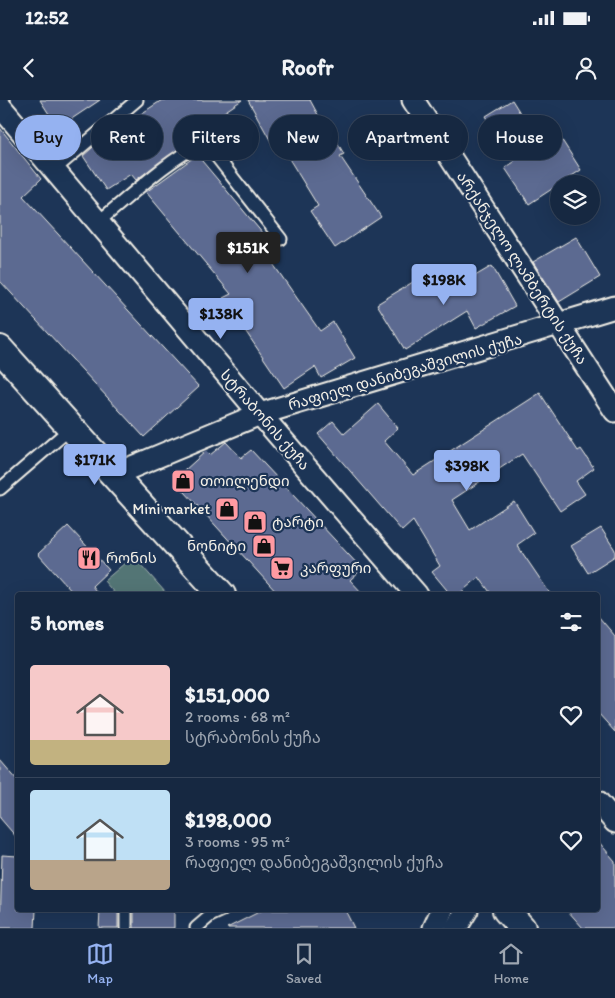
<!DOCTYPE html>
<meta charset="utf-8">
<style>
:root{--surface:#162841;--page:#1f3048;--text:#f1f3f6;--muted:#9ea6b1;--line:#35445a;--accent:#95b2f1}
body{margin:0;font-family:Itim,"Noto Sans Georgian",sans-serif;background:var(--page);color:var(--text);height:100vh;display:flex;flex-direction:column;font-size:19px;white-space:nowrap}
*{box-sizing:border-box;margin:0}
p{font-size:16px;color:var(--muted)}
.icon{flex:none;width:28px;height:28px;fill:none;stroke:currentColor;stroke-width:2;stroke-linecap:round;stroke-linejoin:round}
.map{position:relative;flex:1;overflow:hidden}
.sheet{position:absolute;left:15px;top:492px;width:585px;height:320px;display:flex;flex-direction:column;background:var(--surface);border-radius:5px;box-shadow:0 5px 20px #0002,0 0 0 1px var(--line)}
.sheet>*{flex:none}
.guide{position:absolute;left:15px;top:15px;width:585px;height:45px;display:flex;gap:10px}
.buttons{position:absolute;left:550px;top:75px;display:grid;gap:10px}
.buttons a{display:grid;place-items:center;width:50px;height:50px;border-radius:50%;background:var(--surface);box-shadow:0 5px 20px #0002,0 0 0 1px var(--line);font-size:25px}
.price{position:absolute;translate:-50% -42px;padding:0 11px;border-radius:5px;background:var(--accent);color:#111;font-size:16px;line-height:32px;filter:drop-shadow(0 1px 2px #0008)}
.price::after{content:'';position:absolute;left:50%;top:30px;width:15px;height:11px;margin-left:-8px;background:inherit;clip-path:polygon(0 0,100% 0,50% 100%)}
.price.current{background:#222;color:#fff}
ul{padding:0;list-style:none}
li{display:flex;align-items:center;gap:15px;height:125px;padding:0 15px}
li+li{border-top:1px solid var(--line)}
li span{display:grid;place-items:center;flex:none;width:140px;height:100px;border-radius:5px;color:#555}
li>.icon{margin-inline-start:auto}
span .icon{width:60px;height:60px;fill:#fffc;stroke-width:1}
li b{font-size:21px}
h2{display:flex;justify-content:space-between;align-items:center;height:60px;padding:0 15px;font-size:21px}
.tag{padding:0 18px;border-radius:22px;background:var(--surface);box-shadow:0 5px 20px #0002,0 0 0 1px var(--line);font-size:18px;line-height:45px}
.tag.current{background:var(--accent);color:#111}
.status{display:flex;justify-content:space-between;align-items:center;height:35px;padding:0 25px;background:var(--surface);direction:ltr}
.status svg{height:14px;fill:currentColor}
header{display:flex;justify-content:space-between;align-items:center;height:65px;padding:0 15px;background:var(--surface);font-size:22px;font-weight:800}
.menu{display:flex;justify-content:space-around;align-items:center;height:70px;border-top:1px solid var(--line);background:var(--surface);font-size:14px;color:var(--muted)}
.menu a{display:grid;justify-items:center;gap:2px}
.menu .current{color:var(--accent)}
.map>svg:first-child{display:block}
.green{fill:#537575;stroke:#a4b3ae}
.building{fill:#5c6a91;stroke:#f4f1e8}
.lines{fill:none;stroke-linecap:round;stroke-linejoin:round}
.service-casing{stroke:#f4f1e8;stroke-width:15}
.minor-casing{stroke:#f4f1e8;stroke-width:25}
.tertiary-casing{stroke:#f4f1e8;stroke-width:30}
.service{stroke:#1d3557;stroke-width:11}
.minor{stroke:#1d3557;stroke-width:21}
.tertiary{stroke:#1d3557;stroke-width:26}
.labels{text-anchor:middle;stroke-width:4.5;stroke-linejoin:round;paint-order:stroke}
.street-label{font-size:15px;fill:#f4f1e8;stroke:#1d3557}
.poi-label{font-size:15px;fill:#f4f1e8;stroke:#1d3557;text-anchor:start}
</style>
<div class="status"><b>12:52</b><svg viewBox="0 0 49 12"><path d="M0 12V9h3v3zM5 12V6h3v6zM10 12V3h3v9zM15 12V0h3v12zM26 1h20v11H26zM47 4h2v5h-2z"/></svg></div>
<header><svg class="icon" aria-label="back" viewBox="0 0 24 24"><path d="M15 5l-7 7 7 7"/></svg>Roofr<svg class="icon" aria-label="person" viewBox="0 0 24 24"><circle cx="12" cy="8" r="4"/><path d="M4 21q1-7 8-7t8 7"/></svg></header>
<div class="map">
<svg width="615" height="828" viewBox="0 0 615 828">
<rect width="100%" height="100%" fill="#1d3557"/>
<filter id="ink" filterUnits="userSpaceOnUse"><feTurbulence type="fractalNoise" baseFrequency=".02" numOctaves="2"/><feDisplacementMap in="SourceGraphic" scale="10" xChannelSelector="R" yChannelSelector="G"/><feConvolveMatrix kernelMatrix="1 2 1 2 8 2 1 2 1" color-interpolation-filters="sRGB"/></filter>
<g filter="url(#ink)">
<!-- green -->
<path class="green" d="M133,456l33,37 -2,2h-48l-12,-14z"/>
<!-- building -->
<g class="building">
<path d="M40,0h60l-42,28z"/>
<path d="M162,0h80l-58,39 3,4 -51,37 -5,-6 -25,16 -23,-34 17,-15z"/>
<path d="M248,0h62l20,37 3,-2 11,19 -4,2 41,61 -46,31 -25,-37 8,-5 -38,-62 -6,3z"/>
<path d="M512,0l28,45 18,-11 23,36 -52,34 -24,-36 9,-6 -28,-46z"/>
<path d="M0,28l41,51 -18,17 176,191 -55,50 -144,-156z"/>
<path d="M197,55l82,98 -8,8 49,70 13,-9 22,36 -34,20 -6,-11 -31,21 -61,-90 8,-4 -85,-102z"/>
<path d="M576,137l24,40 -41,25 -26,-40z"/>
<path d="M492,166l23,40 -39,22 -9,-17 -62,39 -28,-46 49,-30 15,22z"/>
<path d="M540,293l38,58 3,-2 13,19 -18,13 9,13 -25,17 -38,-57 -70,46 18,30 44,-29 20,32 -17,12 34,50h-59l-13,-18 -21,18h-7l-19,-23 8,-6 -27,-45 -11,10 -84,-97 15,-13 11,13 34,-30 20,24 -14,13 29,34z"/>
<path d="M226,342l15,16 10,-8 111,119 -12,11 14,15h-85l-105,-115 32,-29 4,4z"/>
<path d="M68,426l41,44 -17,16 7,9h-24l-37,-41z"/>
<path d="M601,428l14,22v6l-27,17 -17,-27z"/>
<path d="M598,516l17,20v96l-17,-19z"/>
<path d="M0,660l18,21v58l-18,-21z"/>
<path d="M598,741l17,20v67h-32l-16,-18h31z"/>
<path d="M2,755l16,1v54h18l-1,18h-35z"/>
<path d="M100,810h18v18h-19z"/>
<rect x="134" y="810" width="40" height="18"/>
<path d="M263,810h82l9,18h-127z"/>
</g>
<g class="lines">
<!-- service casing -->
<g class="service-casing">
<g id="service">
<path d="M54,70l83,-70"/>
<path d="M98,122c33,-26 65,-59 103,-78l8,3 72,92"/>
<path d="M0,389l71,-61"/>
<path d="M126,828v-18"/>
<path d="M196,828l14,-12 13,-6"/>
</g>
</g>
<!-- minor casing -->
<g class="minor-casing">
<g id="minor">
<path d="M413,0l202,311"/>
<path d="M0,6l260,308 157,181"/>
<path d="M113,375l147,-61 355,-107"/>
<path d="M598,702l17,20"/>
<path d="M434,828l8,-18"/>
<path d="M456,828l11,-18"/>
</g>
</g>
<!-- tertiary casing -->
<g class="tertiary-casing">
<g id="tertiary">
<path d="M0,249l222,246"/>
<path d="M506,810l16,18"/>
</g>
</g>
<!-- service -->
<use href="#service" class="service"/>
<!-- minor -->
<use href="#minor" class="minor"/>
<!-- tertiary -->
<use href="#tertiary" class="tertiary"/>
</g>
</g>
<!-- icons -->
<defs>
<g id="shop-square" transform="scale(1.25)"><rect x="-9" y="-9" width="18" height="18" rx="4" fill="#ff9aa2" stroke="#1d3557"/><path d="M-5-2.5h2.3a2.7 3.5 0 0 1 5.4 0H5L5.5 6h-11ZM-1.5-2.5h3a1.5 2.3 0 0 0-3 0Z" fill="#111"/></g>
<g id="restaurant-square" transform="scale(1.25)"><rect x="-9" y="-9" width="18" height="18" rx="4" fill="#ff9aa2" stroke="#1d3557"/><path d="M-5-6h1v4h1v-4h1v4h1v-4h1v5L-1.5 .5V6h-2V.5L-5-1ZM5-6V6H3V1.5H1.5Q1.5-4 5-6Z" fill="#111"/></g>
<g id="supermarket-square" transform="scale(1.25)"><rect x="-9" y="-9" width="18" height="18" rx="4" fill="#ff9aa2" stroke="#1d3557"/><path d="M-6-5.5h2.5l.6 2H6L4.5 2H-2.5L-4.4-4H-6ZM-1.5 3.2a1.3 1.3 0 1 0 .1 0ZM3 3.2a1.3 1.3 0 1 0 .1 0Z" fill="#111"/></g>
</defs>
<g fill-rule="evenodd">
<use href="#shop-square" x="183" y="381"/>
<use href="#shop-square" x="227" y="409"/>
<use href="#shop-square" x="255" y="422"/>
<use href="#shop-square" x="264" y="446"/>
<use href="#restaurant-square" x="89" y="458"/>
<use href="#supermarket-square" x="282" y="468"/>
</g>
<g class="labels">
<!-- street labels -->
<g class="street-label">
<text transform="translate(522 168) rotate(57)" y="5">არქანჯელო ლამბერტის ქუჩა</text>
<text transform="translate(405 272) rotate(-16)" y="5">რაფიელ დანიბეგაშვილის ქუჩა</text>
<text transform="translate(265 320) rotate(49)" y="5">სტრაბონის ქუჩა</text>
</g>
<!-- poi labels -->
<g class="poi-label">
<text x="200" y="386">თოილენდი</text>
<text x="210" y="414" text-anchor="end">Mini market</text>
<text x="272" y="427">ტარტი</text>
<text x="246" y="451" text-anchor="end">ნონიტი</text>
<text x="106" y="463">რონის</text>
<text x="300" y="473">კარფური</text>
</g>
</g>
</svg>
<div class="buttons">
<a><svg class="icon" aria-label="layers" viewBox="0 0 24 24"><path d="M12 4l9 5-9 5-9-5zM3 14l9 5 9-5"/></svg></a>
</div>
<b class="price current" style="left:248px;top:174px">$151K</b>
<b class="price" style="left:444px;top:206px">$198K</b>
<b class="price" style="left:221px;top:240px">$138K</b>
<b class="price" style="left:95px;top:386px">$171K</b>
<b class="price" style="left:467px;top:392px">$398K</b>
<div class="guide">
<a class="tag current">Buy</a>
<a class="tag">Rent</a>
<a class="tag">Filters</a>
<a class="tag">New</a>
<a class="tag">Apartment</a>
<a class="tag">House</a>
</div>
<section class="sheet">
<h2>5 homes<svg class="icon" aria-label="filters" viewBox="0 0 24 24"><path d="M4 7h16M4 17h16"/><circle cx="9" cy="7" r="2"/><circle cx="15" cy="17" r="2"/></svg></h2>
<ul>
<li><span style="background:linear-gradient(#f6c9c9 75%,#c2b280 0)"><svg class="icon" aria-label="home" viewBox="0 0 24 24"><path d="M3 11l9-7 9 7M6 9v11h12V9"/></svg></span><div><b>$151,000</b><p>2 rooms · 68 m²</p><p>სტრაბონის ქუჩა</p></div><svg class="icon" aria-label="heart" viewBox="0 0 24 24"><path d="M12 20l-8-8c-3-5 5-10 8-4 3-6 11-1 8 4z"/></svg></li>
<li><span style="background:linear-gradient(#bfe0f5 70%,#b9a48a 0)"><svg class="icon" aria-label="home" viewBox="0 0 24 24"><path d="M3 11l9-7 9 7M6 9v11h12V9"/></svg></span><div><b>$198,000</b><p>3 rooms · 95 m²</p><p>რაფიელ დანიბეგაშვილის ქუჩა</p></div><svg class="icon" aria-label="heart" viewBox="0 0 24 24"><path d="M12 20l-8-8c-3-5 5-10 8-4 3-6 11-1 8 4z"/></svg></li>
</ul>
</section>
</div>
<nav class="menu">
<a class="current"><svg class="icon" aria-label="map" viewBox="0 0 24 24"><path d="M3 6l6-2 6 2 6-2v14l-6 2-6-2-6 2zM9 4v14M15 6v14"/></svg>Map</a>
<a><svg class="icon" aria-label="saved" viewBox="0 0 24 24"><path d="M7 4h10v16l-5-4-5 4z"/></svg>Saved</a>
<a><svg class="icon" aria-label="home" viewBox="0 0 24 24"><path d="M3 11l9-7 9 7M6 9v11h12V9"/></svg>Home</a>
</nav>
